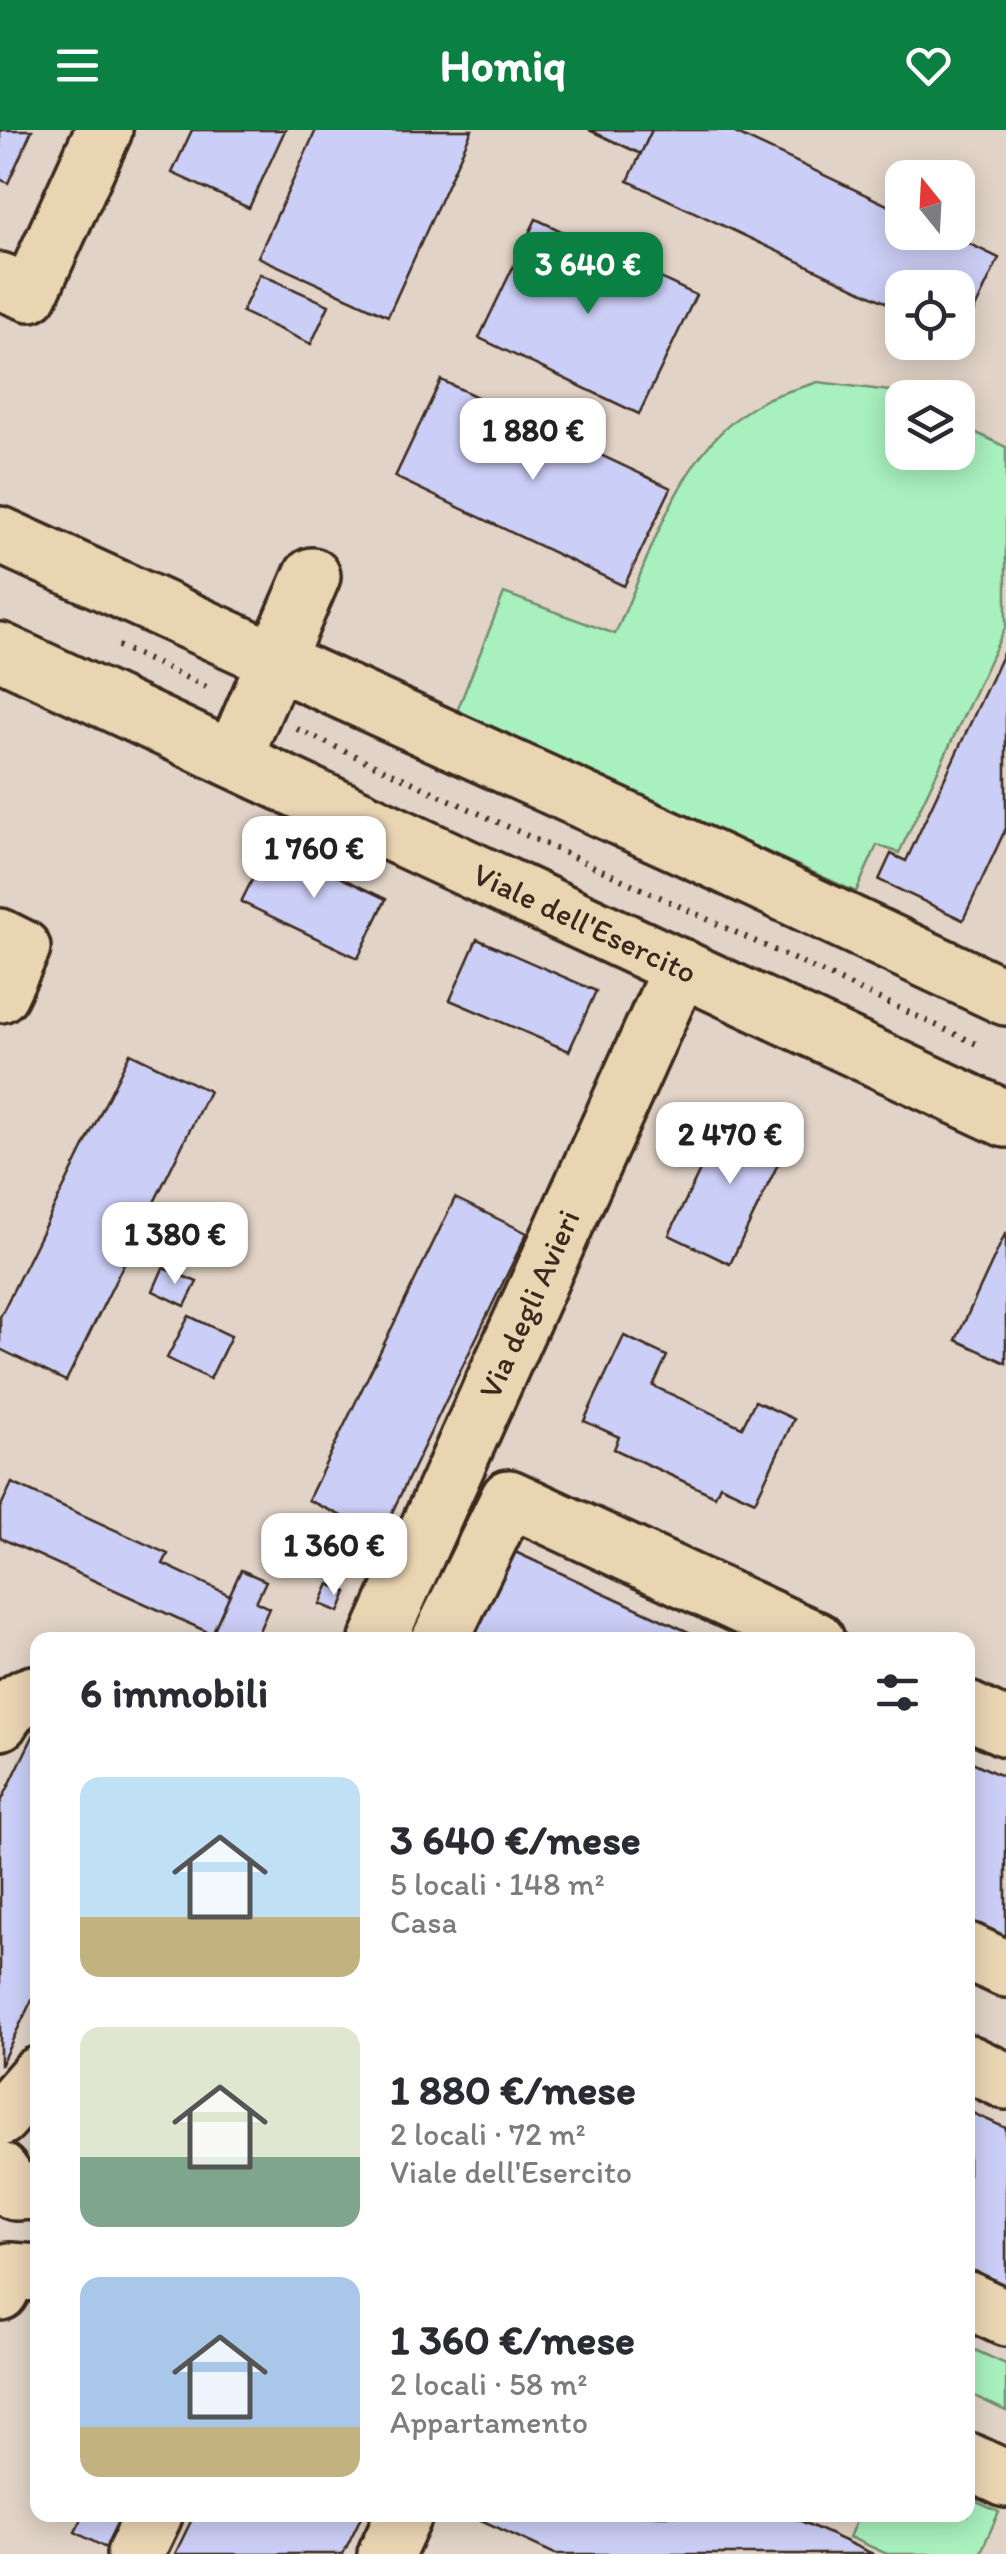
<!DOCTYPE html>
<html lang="it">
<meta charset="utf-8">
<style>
:root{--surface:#fff;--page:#f7f7f7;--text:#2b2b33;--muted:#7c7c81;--accent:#0b8043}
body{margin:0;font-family:Itim,sans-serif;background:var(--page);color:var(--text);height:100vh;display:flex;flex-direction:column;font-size:38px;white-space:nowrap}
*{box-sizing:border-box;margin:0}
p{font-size:32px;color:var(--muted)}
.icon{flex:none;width:55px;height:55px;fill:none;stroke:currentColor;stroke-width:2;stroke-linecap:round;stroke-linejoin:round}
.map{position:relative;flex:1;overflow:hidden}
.details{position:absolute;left:30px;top:1502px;width:945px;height:890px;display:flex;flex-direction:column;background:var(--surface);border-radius:20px;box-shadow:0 5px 25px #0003}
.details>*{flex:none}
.needle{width:65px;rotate:342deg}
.controls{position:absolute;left:885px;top:30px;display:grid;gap:20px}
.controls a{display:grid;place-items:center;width:90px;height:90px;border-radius:20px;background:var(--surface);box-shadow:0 5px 25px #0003;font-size:50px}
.price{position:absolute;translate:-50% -85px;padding:0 22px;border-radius:20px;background:#fff;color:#222;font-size:32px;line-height:65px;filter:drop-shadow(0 2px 5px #0008)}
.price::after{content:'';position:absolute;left:50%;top:60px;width:30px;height:22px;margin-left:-15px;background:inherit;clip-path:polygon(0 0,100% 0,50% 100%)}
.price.current{background:var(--accent);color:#fff}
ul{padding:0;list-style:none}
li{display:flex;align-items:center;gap:30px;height:250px;padding:0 50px}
li span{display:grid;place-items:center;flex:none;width:280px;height:200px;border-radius:20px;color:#555}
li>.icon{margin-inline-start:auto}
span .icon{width:120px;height:120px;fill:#fffc;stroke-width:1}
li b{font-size:42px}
h2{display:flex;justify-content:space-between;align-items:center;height:120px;padding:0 50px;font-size:42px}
header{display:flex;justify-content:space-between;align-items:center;height:130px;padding:0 50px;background:var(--accent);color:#fff;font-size:45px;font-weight:700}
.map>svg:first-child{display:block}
.green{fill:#a8f0be;stroke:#728d6e;stroke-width:2.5}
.building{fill:#cbcef6;stroke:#3b2a1e;stroke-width:2.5}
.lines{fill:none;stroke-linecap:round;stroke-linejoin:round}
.minor-casing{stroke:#3b2a1e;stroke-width:62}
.path{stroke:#3b2a1e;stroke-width:6;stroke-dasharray:2.5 8;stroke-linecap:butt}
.minor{stroke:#ead5b3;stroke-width:55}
.labels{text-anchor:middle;stroke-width:10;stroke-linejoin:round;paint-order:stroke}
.street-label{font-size:32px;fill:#3b2a1e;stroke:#ead5b3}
</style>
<header><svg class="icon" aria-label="menu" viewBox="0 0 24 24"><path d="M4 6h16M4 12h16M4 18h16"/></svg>Homiq<svg class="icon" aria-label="heart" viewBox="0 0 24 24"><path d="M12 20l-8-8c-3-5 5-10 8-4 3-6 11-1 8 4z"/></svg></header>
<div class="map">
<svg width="1006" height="2424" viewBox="0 0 1006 2424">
<rect width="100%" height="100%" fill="#e1d3c7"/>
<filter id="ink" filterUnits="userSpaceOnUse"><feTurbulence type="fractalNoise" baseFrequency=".01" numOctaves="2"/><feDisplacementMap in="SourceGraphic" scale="20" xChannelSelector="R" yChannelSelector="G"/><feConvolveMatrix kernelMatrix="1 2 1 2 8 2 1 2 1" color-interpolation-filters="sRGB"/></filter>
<g filter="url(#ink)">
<!-- green -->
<g class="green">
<path d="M818,252l72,9 13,6 -1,55h56v-28l48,23v179l-107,227 -22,-8 -21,47 -399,-181 47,-118 111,41c39,-83 63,-191 152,-235 15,-7 35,-11 51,-17z"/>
<path d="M968,2217l38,17v47l-38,-18z"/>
<path d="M968,2368l31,14 -19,42h-93l-38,-17 10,-22h109z"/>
</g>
<!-- building -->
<g class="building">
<path d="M0,0h32l-24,53 -8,-4z"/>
<path d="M192,0h93l-36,78 -77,-35z"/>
<path d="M316,0h156l-84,186 -130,-59z"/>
<path d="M589,0h63l-11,24z"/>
<path d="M652,0h77l173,82v20h43l54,26 -38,80 -3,-2v-48h-56v22l-274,-129z"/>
<path d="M536,89l160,76 -57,119 -160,-76z"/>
<path d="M260,144l69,31 -18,39 -69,-32z"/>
<path d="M441,250l230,108 -47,98 -229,-109z"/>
<path d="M1006,517v181l-43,92 -84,-40 12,-26 15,7z"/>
<path d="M270,714l116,55 -28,59 -117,-56z"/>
<path d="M477,809l119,52 -27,60 -119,-51z"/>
<path d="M130,923l79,38 -143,290 -66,-32v-32z"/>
<path d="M729,980l61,29 -60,125 -61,-29z"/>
<path d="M455,1068l72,35 -146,302 -73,-35z"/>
<path d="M1006,1102v131l-50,-23z"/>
<path d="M163,1138l34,14 -12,24 -32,-15z"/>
<path d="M189,1186l42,20 -21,43 -43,-21z"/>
<path d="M624,1206l43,20 -14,30 89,41 13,-26 39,18 -39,82 -35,-16 -5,11 -101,-47 5,-12 -35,-16z"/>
<path d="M12,1353l156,71 -5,10 67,31 -18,39 -212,-96v-30z"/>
<path d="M513,1421l193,89h-235z"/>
<path d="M241,1440l25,11 -10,21 13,6 -14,32h-30l-13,-6z"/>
<path d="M329,1454l18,8 -8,20 -19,-8z"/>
<path d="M38,1596v261l-38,79v-262z"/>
<path d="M968,1630l38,18v174l-38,-17z"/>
<path d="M968,1981l38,17v166l-38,-17z"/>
<path d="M84,2385h41l-17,34 -33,-17z"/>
<path d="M194,2385h168l-19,39h-168z"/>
<path d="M470,2385h324l-2,2 81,37h-318z"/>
</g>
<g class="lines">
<!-- minor casing -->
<g class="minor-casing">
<g id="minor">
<path d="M0,151l30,12 74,-163"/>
<path d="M0,405l714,325 292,137"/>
<path d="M0,521l1006,468"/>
<path d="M233,629l79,-183"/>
<path d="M0,807l22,11 -22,46"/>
<path d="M378,1510l303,-673"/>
<path d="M440,1510l69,-142 307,142"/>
<path d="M968,1580l38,18"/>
<path d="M0,1592c7,-14 23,-27 38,-29"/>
<path d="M968,1821l38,18"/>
<path d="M968,1933l38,18"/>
<path d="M0,1988l38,-43"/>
<path d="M0,2041l15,21 23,-1"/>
<path d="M0,2162l10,-21 28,2"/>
<path d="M968,2170l38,18"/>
<path d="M968,2331l38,18"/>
<path d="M135,2424l19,-39"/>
<path d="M386,2424l18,-39"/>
</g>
</g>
<!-- path -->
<g class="path">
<path d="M118,516l93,43"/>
<path d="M297,599l684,317"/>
</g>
<!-- minor -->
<use href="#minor" class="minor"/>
</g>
</g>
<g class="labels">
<!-- street labels -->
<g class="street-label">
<text transform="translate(585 793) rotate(25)" y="11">Viale dell'Esercito</text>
<text transform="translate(529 1174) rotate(-66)" y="11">Via degli Avieri</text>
</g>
</g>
</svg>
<div class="controls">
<a><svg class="needle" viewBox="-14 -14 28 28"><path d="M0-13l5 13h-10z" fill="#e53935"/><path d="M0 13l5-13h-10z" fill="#7c7c81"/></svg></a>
<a><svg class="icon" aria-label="locate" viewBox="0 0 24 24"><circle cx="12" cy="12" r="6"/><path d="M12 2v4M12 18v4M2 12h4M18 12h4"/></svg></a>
<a><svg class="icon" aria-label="layers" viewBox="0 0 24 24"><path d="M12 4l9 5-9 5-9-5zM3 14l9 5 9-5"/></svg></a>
</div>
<b class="price current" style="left:588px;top:187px">3 640 €</b>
<b class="price" style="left:533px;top:353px">1 880 €</b>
<b class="price" style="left:314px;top:771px">1 760 €</b>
<b class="price" style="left:730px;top:1057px">2 470 €</b>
<b class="price" style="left:175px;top:1157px">1 380 €</b>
<b class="price" style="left:334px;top:1468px">1 360 €</b>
<section class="details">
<h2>6 immobili<svg class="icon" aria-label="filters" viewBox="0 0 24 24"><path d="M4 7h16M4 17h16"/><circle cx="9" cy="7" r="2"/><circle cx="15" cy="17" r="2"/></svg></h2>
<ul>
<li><span style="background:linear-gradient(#bfe0f5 70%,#c2b280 0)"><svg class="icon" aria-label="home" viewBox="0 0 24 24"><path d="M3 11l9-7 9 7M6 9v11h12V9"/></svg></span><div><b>3 640 €/mese</b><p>5 locali · 148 m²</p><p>Casa</p></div></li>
<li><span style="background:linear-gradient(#dfe7d0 65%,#7fa58c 0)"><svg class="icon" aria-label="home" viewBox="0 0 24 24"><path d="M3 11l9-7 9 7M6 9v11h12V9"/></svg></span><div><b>1 880 €/mese</b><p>2 locali · 72 m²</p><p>Viale dell'Esercito</p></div></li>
<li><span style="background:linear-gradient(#a9c7e8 75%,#c2b280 0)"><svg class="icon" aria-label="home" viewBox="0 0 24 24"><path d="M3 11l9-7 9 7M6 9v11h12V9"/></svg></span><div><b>1 360 €/mese</b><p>2 locali · 58 m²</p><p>Appartamento</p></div></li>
</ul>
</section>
</div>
